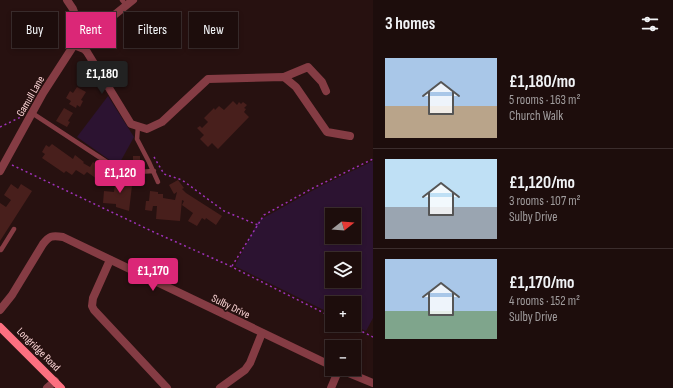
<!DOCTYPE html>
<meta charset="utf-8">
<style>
:root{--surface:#1d0d0c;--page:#251615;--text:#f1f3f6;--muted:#a09c9d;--line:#3b2d2d;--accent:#db2777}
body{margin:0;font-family:"Sofia Sans Condensed",sans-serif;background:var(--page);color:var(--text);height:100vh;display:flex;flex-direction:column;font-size:15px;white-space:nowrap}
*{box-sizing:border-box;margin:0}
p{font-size:13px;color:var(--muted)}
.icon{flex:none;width:22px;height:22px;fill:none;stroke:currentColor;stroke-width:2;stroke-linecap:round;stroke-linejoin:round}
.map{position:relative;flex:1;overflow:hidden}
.sheet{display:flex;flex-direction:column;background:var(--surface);width:300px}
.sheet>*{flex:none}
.top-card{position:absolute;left:12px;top:12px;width:301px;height:36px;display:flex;gap:8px}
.needle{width:26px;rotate:73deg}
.tools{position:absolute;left:325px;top:208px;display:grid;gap:8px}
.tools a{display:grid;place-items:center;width:36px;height:36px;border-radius:0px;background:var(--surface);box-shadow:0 2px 6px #0003,0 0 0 1px var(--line);font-size:20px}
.price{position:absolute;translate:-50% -34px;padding:0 9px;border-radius:4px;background:var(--accent);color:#fff;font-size:13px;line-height:26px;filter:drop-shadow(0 1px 2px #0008)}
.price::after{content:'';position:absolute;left:50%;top:24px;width:12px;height:9px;margin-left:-6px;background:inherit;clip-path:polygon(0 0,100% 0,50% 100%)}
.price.on{background:#222;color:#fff}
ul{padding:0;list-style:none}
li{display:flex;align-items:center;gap:12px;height:100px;padding:0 12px}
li+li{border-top:1px solid var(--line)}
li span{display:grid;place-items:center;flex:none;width:112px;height:80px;border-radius:0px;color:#555}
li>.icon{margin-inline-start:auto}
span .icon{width:48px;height:48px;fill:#fffc;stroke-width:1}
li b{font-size:17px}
h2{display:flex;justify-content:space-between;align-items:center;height:48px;padding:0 12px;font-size:17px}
.tag{padding:0 14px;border-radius:0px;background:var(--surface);box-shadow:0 2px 6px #0003,0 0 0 1px var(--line);font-size:14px;line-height:36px}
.tag.on{background:var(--accent);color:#fff}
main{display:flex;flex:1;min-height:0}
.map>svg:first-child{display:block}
.green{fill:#2c1331;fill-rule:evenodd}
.building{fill:#481f1c}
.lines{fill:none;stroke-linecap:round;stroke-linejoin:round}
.path{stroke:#9d32b8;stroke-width:1.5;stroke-dasharray:2 3;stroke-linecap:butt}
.service{stroke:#853c44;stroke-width:4.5}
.minor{stroke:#853c44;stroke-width:8}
.tertiary{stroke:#853c44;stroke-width:8}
.secondary{stroke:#fc7080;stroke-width:8}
.labels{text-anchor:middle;stroke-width:3.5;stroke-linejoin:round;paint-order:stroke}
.street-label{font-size:11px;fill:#fed7d8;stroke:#271110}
</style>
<main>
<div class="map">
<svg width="373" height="388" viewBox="0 0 373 388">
<rect width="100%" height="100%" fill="#271110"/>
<!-- green -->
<g class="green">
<path d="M108,96l26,41 -16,29 -41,-29z"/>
<path d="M373,161v157l-7,13 -13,-6h1v-22h-22v11l-97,-48 23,-45 61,-34zM332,215h22v22h-22zM332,259h22v22h-22z"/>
</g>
<!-- building -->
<g class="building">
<path d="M77,87l9,5 -5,8 2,1 -3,6 -3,-2 -1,3 -7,-4 2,-3 -5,-3 4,-7 3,2z"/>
<path d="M233,101l4,4 2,-3 2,2 2,-2 4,3 -3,3 2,1 -2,3 5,5 -31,32 -6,-6 -4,4 -8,-8 4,-4 -7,-7 3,-2 2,2 6,-6 -4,-4 10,-10 1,2 4,-4 5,4z"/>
<path d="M64,108l9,5 -5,8 2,1 -3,5 -11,-6z"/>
<path d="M52,144l21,15 2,-4 9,7 -1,1 7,4 3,-5 14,9 -7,10 -13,-9 -3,3 -8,-5 -4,5 -6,-4 -2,2 -22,-15 3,-4 -3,-2 4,-7 3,2z"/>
<rect x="133" y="156" width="7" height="8"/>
<path d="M110,175l6,4 -4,6 -6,-4z"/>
<path d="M118,176l15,1 -4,34 -13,-4v-3l-13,-1 1,-12 10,1 1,-8h3z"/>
<path d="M178,180l6,8 -2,1 4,4 36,23 -6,9 -10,-7 -1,2 -3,-2 -5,8 -9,-5 5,-8 -11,-8 2,-4 -2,-1 -2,21 -24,-2 1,-13h-4l-1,5 -7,-1 1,-9h3l1,-10 8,1v2h5v4l12,2 2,-8 -3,2 -5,-9z"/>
<path d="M11,184l7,5 3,-5 11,7 -32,50v-38l6,4 5,-7 -7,-5z"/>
</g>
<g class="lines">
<!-- path -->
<g class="path">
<path d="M0,127l21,-10"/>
<path d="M154,157l10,17 18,6 42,31 34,14"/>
<path d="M12,165l146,69 70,31 104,52"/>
<path d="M232,266l32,-51 49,-27 60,-29"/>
<path d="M349,325l24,12"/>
</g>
<!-- service -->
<g class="service">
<path d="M122,0l4,5"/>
<path d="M32,113l87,57 18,2 17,-1"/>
<path d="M138,126l-1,13 12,23 9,20"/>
<path d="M0,249l1,1 13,-21"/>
</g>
<!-- minor -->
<g class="minor">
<path d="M77,31l10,1 10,-3 36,-29"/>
<path d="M74,45l10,4 3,3 44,72 16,5 15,-7 46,-43 76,-2 12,10 31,45 23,4"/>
<path d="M284,77l24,-10 14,15 4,9"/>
<path d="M110,260l-17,38 -1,8 2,4 73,78"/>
<path d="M0,310l12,-15 31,-51c6,-8 9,-9 20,-7l269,129"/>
<path d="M339,369l34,14"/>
<path d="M47,388l8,-7"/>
<path d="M220,388l25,-18 5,-7 12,-30"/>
<path d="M331,388l8,-19"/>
</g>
<!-- tertiary -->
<path class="tertiary" d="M0,171l43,-78 31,-48 3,-14v-11l-4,-11 -6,-9"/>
<!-- secondary -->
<path class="secondary" d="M0,327l61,61"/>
</g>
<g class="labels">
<!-- street labels -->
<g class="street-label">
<text transform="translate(30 96) rotate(-60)" y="4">Gamull Lane</text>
<text transform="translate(231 306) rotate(26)" y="4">Sulby Drive</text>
<text transform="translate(39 349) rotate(45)" y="4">Longridge Road</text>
</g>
</g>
</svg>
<div class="tools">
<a><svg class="needle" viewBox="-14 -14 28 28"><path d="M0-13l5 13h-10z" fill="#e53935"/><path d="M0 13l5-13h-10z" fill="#a09c9d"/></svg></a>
<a><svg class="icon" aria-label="layers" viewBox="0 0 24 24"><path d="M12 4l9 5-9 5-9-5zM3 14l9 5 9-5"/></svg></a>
<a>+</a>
<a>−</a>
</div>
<b class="price on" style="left:102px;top:95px">£1,180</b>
<b class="price" style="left:120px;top:194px">£1,120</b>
<b class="price" style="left:153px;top:292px">£1,170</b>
<div class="top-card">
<a class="tag">Buy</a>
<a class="tag on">Rent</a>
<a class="tag">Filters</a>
<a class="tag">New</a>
</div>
</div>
<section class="sheet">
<h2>3 homes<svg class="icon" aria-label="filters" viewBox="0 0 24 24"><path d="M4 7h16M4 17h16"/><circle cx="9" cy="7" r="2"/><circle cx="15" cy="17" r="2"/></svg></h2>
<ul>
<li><span style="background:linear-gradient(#a9c7e8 60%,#b9a48a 0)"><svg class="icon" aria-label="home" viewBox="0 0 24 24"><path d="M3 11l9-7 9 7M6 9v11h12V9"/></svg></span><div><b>£1,180/mo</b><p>5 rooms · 163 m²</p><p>Church Walk</p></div></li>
<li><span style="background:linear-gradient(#bfe0f5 60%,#9aa5b1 0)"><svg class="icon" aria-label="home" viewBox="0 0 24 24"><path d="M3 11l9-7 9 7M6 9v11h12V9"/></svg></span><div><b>£1,120/mo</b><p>3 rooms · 107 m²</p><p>Sulby Drive</p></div></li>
<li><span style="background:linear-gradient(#a9c7e8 65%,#7fa58c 0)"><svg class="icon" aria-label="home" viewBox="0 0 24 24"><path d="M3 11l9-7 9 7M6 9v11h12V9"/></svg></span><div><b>£1,170/mo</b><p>4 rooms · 152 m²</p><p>Sulby Drive</p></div></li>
</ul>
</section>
</main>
